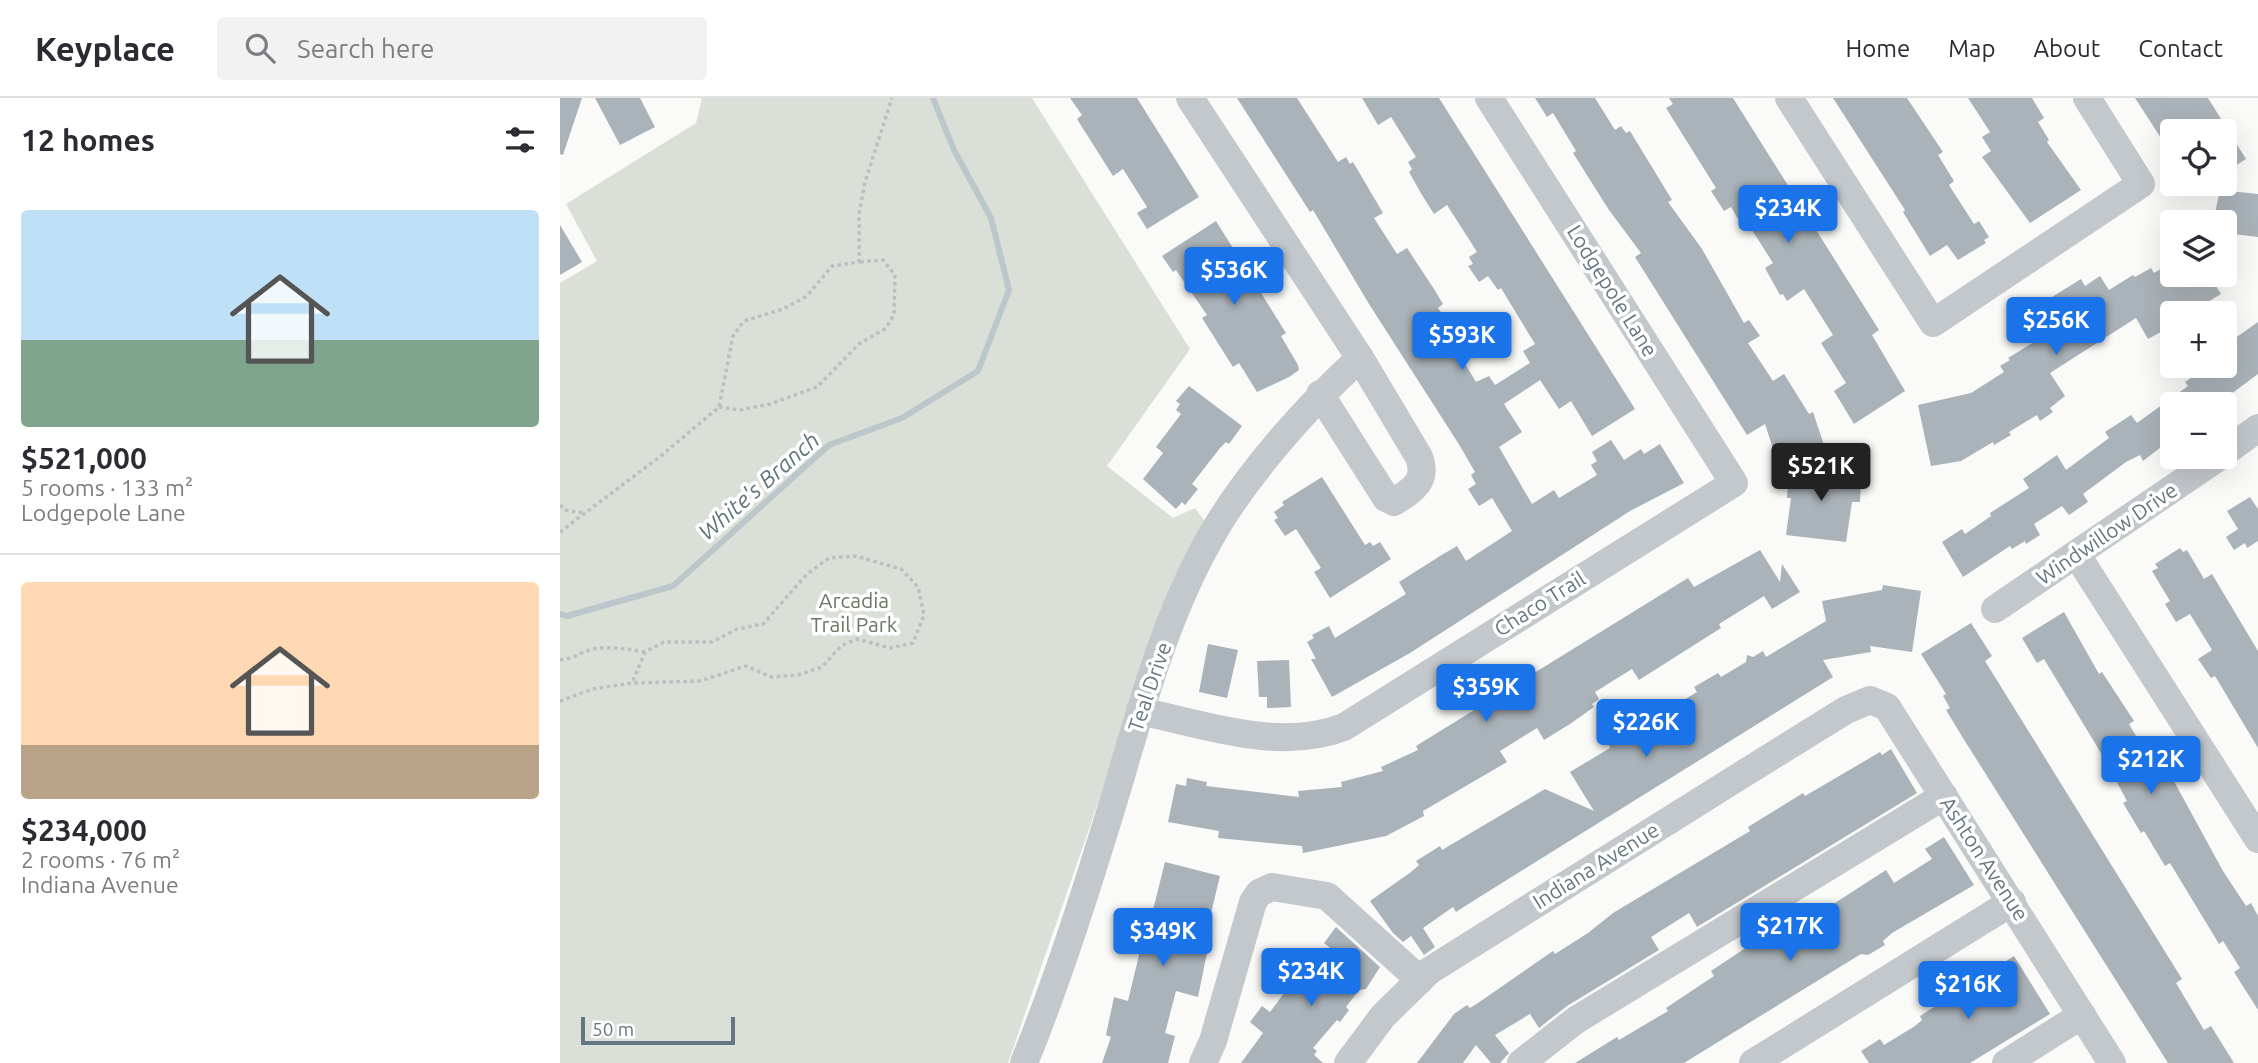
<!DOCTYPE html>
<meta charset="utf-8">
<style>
:root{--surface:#fff;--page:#f2f2f3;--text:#2b2b33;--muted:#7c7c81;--line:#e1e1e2;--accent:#1a73e8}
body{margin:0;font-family:Ubuntu,sans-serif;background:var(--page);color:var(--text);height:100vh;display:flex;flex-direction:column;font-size:26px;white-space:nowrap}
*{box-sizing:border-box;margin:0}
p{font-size:23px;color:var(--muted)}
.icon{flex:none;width:38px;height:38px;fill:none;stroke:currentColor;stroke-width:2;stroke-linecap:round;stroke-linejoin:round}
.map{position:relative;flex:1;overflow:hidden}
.sheet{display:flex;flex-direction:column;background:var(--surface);width:560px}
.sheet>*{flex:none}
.fabs{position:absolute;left:1600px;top:21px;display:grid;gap:14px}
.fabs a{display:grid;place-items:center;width:77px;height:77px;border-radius:7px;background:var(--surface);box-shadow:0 7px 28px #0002;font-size:35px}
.scale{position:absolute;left:21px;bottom:18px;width:154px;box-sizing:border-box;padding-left:7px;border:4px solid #657683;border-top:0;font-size:19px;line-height:24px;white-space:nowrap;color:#657683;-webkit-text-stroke:5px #fff;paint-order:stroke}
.price{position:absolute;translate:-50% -60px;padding:0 16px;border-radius:7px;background:var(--accent);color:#fff;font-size:23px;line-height:46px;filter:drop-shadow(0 2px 4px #0008)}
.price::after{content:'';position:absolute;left:50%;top:42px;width:21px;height:16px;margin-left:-10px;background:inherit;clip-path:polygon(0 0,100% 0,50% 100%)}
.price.current{background:#222;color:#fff}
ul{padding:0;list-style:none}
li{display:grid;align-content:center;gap:14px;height:371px;padding:0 21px}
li+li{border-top:2px solid var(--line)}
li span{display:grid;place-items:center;height:217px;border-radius:7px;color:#555}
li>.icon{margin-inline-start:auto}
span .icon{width:126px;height:126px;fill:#fffc;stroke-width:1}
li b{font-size:30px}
h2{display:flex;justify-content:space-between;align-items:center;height:84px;padding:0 21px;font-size:30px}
header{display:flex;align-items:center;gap:42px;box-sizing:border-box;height:98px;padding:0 35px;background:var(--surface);border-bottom:2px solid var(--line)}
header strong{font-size:33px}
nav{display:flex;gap:38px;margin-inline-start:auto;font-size:24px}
.search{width:490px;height:63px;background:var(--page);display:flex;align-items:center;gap:18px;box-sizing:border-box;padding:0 24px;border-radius:7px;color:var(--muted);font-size:26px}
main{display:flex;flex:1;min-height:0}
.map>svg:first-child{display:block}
.green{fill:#dadfd7}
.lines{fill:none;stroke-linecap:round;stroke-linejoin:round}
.stream{stroke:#bbc7cb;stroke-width:6}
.building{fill:#aab3b9}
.path{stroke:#bbbfc2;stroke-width:3.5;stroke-dasharray:3.5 3.5;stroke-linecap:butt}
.minor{stroke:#c3c8cc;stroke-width:28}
.labels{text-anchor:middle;stroke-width:7;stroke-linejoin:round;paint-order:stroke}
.street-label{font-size:21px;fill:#657683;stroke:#fff}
.park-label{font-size:21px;fill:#687a64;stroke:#fff}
.water-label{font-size:23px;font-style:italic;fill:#60757c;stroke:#fff}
</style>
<header>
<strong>Keyplace</strong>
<div class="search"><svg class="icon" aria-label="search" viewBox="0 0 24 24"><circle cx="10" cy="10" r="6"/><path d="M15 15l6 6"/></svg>Search here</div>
<nav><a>Home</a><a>Map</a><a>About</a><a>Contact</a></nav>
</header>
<main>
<section class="sheet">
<h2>12 homes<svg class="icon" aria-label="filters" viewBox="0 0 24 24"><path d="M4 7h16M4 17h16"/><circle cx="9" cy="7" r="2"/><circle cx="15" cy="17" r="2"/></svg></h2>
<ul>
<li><span style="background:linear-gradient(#bfe0f5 60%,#7fa58c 0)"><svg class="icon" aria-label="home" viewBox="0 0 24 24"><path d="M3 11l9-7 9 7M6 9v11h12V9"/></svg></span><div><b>$521,000</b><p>5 rooms · 133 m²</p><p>Lodgepole Lane</p></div></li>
<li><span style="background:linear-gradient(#ffd9b3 75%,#b9a48a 0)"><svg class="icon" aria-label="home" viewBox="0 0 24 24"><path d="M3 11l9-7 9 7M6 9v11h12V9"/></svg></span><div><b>$234,000</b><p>2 rooms · 76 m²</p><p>Indiana Avenue</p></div></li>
</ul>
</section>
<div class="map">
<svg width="1698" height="965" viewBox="0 0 1698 965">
<rect width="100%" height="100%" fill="#fafaf8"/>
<!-- green -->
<path class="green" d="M142,0h330l158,251 -83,117 66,52 22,-10 11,15 -42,89 -156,451h-448v-780l37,-22 -31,-57 130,-81z"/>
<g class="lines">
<!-- stream -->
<path class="stream" d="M0,516l7,2 106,-30 156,-141 73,-27 76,-47 31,-81 -18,-72 -37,-68 -21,-52"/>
</g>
<!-- building -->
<g class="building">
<path d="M0,0h22l-19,57 -3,-1z"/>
<path d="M35,0h45l15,29 -35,18z"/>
<path d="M510,0h67l62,99 -52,32 -10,-16 10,-6 -24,-38 -10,7 -36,-57 5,-4z"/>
<path d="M677,0h60l41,64 8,-5 4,7 3,-2 30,51 -9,5 23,36 10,-6 27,41 9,15 -5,4 21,31 -6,5 23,38 13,-6 6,9 35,-22 -7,-12 12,-7 -34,-56 -3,2 -10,-14 -9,6 -11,-16 5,-2 -4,-7 8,-5 -30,-47 -13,9 -12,-19 -13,-23 3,-3 -4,-7 8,-5 -25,-40 -13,8 -16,-27h77l196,311 -43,27 -21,-35 -12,8 -19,-29 -36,24 18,28 -23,15 33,57 22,-14 5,8 38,-23 -6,-10 6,-4 -5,-9 19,-12 13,20 17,-11 3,5 16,-10 24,39 -54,28 -220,142 -78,44 -21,-38h5l-9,-17 7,-4 -2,-3 17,-9 6,12 71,-44 -7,-12 41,-26 17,-10 9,15 46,-30 -20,-33 -13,8 -11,-17 8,-5 -5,-9 4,-3 -15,-26 -91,-142 -56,-94 -3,2z"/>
<path d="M975,0h60l20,32 6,-4 5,7 4,-2 42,69 -4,2 34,47 42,74 5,-3 11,16 -12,7 25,38 11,-7 25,40 4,-2 11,33 -47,16 -12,-37 -18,11 -112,-178 6,-4 -32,-43 -36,-57 3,-2 -23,-38 -6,4z"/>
<path d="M1109,0h64l146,232 -7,5 33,56 -51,33 -20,-33 12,-8 -25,-40 12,-8 -29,-46 -17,12 -4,-7 -3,1 -15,-27 8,-5 -30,-47 -5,3 -7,-12 -7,4 -13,-20 5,-3 -50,-80 7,-4z"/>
<path d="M1273,0h74l36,54 -5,3 16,26 -5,4 25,39 5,-3 10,16 -5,3 2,3 -28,17 -11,-15 -17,11 -27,-44 2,-2z"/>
<path d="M1408,0h64l12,20 -6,4 11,18 -2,2 34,48 -51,33 -48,-66 9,-6 -9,-14 8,-5z"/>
<path d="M1575,0h73l38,61 -22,14v-42h-52v24z"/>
<path d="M1660,92l38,4v43l-34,-4 12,-11h-23z"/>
<path d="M656,123l70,112 -5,3 17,29 1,5 -10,7 -32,15 -18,-29 -6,4 -31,-49 5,-3 -31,-45 -3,2 -11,-16z"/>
<path d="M0,127l22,37 -22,13z"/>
<path d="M1612,164v13h37l12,19 -32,19h-17v13l-24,13 -12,-21 -86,55 15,23 -15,12 3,4 -13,9 -3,-6 -28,17 2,3 -17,10 -1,-3 -32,19 -30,5 -13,-61 53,-12 33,-21 -4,-6 10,-6 -2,-2 31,-19 -13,-21 15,-9 -2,-4 42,-26 4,7 15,-10 9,14 24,-15 2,2 16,-9 3,5z"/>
<path d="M1698,224v52l-27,20 2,3 -11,7h-50v34l-16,13 -13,10 -3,-6 -14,7 -43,32 5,8 -19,13 -7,-9 -28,18 6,11 -14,9 -1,-3 -13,8 -2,-3 -47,31 -21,-35 20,-13 3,5 26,-18 -1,-3 39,-25 -6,-9 34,-24 9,15 43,-32 -4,-6 26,-17 6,8 51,-37 -3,-4 23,-16h16v-20z"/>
<path d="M629,288l53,40 -13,18 -3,-2 -6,6 -28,36 6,5 -13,16 -3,-3 -6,7 -33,-30 20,-26 -7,-6 25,-33 -5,-4 4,-6 -4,-3z"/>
<path d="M1229,370l63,4v7h9l-1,23h-8l-6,40 -60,-7 5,-37h-4z"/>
<path d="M762,379l43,68 5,-3 3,4 7,-4 11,17 -61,39 -16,-26 7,-4 -25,-39 -11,7 -11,-16 4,-2 -4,-6 10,-7 -2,-3z"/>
<path d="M1690,399l8,12v32l-11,7 -2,-5 -11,7 -8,-13 12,-8 -11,-18z"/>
<path d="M1620,450l3,4 4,-2 17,29 8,-5 46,77v97l-43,-72 -4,2 -13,-19 14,-9 -22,-36 -14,8 -11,-18 5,-3 -18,-30 6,-3 -3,-4z"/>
<path d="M1200,452l20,32 2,-18 18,28 -28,17 -8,-13 -45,28 2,4 -82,52 -7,-11 -37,23 4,7 -7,5 2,3 -24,17 -26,16 -7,-12 -37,23 7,11 -84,49 1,5 -38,20 -83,17 -1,-7 -84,-8 1,-7 -51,-9 8,-38 10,2 1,-8 20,4 -1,4 93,11 -1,-6 44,-4 -1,-5 42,-11 -2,-4 37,-17 -2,-4 272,-168 6,9z"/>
<path d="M1323,487l38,6 -9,61 -42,-6 1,6 -48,8 10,17 -360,224 -17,11 -3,-5 -30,21 12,19 -11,8 -13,-19 -8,6 -10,-9 -23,-32 41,-29 8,-7 -3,-4 24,-15 2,4 103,-61 49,22 -24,-39 40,-24 -4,-11 57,-34 4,7 30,-18 -3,-5 24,-14 3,4 25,-15 1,-7 6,2 10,-6 3,6 60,-36 -4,-20 60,-11z"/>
<path d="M1504,514l35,62 3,-2 32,49 -5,3 32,55 9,-5 53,97 23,35 5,-3 7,13v94l-24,-38 6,-4 -17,-27 -4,3 -49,-81 -5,3 -21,-35 -3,2 -18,-30 4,-2 -23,-43 -60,-99 -7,4 -15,-25z"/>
<path d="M1411,525l21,33 -7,5 197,318 -6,4 28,47 7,-4 23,37h-66l-205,-325 -17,-28 4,-2 -7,-12 3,-2 -25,-40z"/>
<path d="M648,546l30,6 -11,48 -28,-6z"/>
<path d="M729,562l2,47 -24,1v-11h-8l-2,-36z"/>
<path d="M1331,651l26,44 -220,134 -8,-14 -38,24 8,13 -92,56 -28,22 -9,-14 -35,21 14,18 -9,10h-9l-15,-18 -13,18h-46l37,-49 13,-9 3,3 8,-5 75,-52 2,3 33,-21 25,-20 137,-82 -2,-4 55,-34 2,3 75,-44 2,3z"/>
<path d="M1384,739l30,48 -82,48 -9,8 2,4 -17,10 -7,-1 -177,109h-109l42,-26 2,3 49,-29 -2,-3 48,-32 -3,-5 51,-34 3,6 55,-33 1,2 65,-42 8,13 38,-24 -7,-10z"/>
<path d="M605,764l55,14 -9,37 -6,-2 -9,34 12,3 -10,49 -22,-6 -11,42 10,3 -7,27h-66l9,-26 -5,-2 8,-38 14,4 21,-88 3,1z"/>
<path d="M776,829l44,40 -14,22 -7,1 -13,17 3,3 -9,12 -3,-2 -24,28 4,3 -3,4 9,8h-82l22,-30 -13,-11 12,-16 8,6 27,-36 20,14 25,-32 -18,-15z"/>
<path d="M1454,858l36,58 -80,49h-101l-8,-12 19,-12 4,6 31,-19 7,-6 -2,-4z"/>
</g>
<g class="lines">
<!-- path -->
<g class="path">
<path d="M159,309l20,3 31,-6 47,-17 42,-43 27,-16 8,-13 1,-40 -12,-15 -24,2"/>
<path d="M0,407l5,5 18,3"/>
<path d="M0,434l102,-77 57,-48 14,-71 11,-15 39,-12 24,-13 25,-30 27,-4v-48l6,-32 27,-84"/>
<path d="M0,562c13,-1 21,-8 33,-11 18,-3 34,0 52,3"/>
<path d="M0,603l33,-12 39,-6 68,-2 46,-15 25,11 27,-2 24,-8 19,-21 16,-7 33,9 23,-5 11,-28 -6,-28 -17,-18 -46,-13 -26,2 -22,16 -44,50 -26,5 -25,13h-48l-19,10 -13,31"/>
</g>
<!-- minor -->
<g class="minor">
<path d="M630,0l170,260 59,99c9,24 -6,33 -25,45l-8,-4 -66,-104"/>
<path d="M1229,0l144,225 208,-139 -54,-86"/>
<path d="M1664,355l34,-25"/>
<path d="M1517,457l181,284"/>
<path d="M1435,511l224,-152"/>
<path d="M580,613c66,14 139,41 204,16l390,-244 -245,-385"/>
<path d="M464,965c36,-89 64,-178 92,-270 25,-85 49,-175 93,-253 35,-63 97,-133 151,-182"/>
<path d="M643,965l10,-22 40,-139 6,-9 13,-6 55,9 93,84"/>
<path d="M788,965l35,-47 46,-45 314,-197 103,-64 24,-10 17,7 225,356"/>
<path d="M961,965l55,-43 368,-224"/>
<path d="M1193,965l259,-161"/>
<path d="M1446,965l76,-48"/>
</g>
</g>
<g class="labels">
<!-- street labels -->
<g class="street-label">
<text transform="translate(1052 193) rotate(58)" y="7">Lodgepole Lane</text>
<text transform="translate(1547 436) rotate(-34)" y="7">Windwillow Drive</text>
<text transform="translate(980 506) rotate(-32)" y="7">Chaco Trail</text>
<text transform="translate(590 589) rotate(-71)" y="7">Teal Drive</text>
<text transform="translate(1424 761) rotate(57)" y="7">Ashton Avenue</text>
<text transform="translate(1036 768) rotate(-32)" y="7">Indiana Avenue</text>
</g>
<!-- park labels -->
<g class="park-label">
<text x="294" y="510">Arcadia<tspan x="294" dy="24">Trail Park</tspan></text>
</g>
<!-- water labels -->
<g class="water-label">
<text transform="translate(199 388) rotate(-41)" y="8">White's Branch</text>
</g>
</g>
</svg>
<div class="fabs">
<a><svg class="icon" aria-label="locate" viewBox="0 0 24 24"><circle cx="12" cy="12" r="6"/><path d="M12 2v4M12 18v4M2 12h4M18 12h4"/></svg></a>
<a><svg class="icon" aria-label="layers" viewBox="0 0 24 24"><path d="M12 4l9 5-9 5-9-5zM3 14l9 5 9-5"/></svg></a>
<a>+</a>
<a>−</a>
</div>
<div class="scale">50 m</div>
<b class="price" style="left:1228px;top:147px">$234K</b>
<b class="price" style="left:674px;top:209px">$536K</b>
<b class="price" style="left:1496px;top:259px">$256K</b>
<b class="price" style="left:902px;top:274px">$593K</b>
<b class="price current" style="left:1261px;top:405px">$521K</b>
<b class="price" style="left:926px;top:626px">$359K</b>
<b class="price" style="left:1086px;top:661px">$226K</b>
<b class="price" style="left:1591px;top:698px">$212K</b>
<b class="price" style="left:1230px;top:865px">$217K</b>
<b class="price" style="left:603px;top:870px">$349K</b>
<b class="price" style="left:751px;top:910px">$234K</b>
<b class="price" style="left:1408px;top:923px">$216K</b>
</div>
</main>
